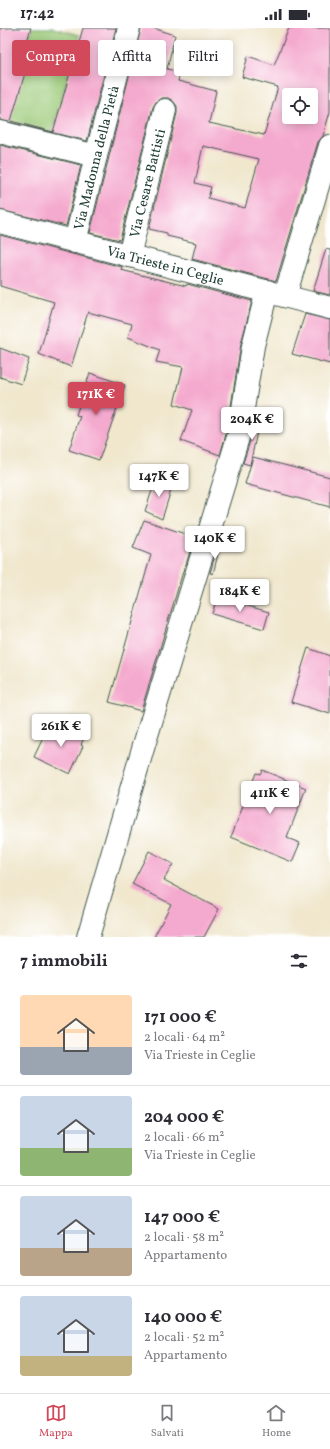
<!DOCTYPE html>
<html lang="it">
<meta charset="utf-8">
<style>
:root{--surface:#fff;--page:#f7f7f7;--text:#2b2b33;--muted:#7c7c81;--line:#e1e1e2;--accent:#d1495b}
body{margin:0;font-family:Vollkorn,serif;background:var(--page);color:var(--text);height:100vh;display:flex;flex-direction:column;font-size:15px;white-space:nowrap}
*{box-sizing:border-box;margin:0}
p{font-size:13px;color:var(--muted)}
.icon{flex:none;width:22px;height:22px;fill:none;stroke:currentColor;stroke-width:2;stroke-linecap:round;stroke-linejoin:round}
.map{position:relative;height:909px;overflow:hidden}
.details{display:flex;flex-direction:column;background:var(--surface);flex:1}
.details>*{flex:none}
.banner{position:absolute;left:12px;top:12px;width:306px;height:36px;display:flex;gap:8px}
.buttons{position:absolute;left:282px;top:60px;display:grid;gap:8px}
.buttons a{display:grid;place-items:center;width:36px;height:36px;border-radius:4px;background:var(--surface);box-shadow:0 2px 10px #0003;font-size:20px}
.price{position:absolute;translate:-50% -34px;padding:0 9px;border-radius:4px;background:#fff;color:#222;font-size:13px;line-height:26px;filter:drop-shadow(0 1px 2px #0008)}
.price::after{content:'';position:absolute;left:50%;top:24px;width:12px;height:9px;margin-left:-6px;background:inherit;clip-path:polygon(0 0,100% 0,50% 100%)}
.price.selected{background:var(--accent);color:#fff}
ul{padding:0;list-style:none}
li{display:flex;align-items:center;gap:12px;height:100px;padding:0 20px}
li+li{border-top:1px solid var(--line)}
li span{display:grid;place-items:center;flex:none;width:112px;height:80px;border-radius:4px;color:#555}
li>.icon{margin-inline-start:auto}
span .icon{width:48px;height:48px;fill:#fffc;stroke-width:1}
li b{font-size:17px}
h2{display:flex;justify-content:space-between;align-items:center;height:48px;padding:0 20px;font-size:17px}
.pill{padding:0 14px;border-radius:4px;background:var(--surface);box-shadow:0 2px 10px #0003;font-size:14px;line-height:36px}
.pill.selected{background:var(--accent);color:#fff}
.status{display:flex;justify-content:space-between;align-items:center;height:28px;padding:0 20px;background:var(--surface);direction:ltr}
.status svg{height:11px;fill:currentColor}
.tab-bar{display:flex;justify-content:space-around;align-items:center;height:56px;border-top:1px solid var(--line);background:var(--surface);font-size:11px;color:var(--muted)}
.tab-bar a{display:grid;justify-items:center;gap:2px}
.tab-bar .selected{color:var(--accent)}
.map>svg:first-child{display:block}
.green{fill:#9dcb7a;stroke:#5e8457}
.building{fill:#f4a9ce;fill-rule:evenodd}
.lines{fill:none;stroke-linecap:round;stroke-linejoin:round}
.minor-casing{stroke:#3e564b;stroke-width:24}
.minor{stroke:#fff;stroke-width:22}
.labels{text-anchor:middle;stroke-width:3.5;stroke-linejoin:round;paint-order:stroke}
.street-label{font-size:14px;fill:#1f3d34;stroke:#fff}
</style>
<div class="status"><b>17:42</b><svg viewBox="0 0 49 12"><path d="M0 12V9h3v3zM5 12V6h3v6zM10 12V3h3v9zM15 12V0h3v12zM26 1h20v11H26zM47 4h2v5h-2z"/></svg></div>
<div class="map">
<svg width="330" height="909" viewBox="0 0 330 909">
<rect width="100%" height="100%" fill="#fff"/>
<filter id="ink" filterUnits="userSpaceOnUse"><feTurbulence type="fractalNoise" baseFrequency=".025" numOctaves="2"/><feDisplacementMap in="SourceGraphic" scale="8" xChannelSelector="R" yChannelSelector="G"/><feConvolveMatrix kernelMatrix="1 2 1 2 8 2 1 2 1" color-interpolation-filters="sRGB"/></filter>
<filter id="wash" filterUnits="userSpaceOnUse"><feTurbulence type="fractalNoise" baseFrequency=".012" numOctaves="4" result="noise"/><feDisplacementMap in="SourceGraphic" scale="16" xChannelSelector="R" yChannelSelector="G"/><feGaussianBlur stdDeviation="0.9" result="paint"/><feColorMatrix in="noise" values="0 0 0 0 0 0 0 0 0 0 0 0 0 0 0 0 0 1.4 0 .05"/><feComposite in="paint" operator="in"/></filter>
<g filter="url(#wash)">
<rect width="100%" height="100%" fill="#f0e7cd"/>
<!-- green -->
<path class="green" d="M32,0h21l26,7 -28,100 -46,-13z"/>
<g id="blocks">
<!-- building -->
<g class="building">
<path d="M0,0h31l-13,43 7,2 -14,48 42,11 30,-104h33l-29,113 -87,-21z"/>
<path d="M141,0h12l22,7 -8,34 13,3 -2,9 38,10 -7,32 55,12 14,-48 -36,-10 6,-21 26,9 15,-37h41v84l-7,24 -5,6 -42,139 -84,-22 4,-16 -29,-7v-3l-18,-4 28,-116v-7l-4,-5 -5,-3h-7l-5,4 -3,5 -33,133 -30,-7zM289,67h22v22h-22zM203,118l56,13 -14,49 -37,-10 3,-11 -16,-4z"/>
<path d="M0,117l81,20 -15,61 -66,-16z"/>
<path d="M0,207l122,32 -1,3 65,16 1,-2 65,17 -11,43 -14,87 -7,24 -39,-14 11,-31 -18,-6 9,-37 -27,-5 4,-12 -32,-13 4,-13 -44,-12 -17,55 -32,-13 15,-52 -54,-16z"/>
<path d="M326,221l4,1v45l-17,-4z"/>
<path d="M305,286l25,6v44l-38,-10z"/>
<path d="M0,320l29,11 -8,25 -21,-7z"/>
<path d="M90,345l35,12 -26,75 -30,-10 11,-34 -4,-1z"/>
<path d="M254,388l6,2 -10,47 -7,-2 8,-25z"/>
<path d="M253,429l77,20v30l-85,-23z"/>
<path d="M156,451l17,5 -11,35 -17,-8z"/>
<path d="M144,492l50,17 -8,28h-1l-44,146 -32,-9 42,-147 -18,-7z"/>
<path d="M218,517l2,1 -7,28 -3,-1z"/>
<path d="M217,569l52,15 -5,17 -52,-15z"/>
<path d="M308,620l22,8v58l-39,-12z"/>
<path d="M60,695l25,12 -4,10 2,1 -13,28 -36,-17 15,-32 8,4z"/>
<path d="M262,742l44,18 -19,50 13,5 -8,19 -61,-25 25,-64 4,1z"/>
<path d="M149,823l24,13 -9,16 55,29 -15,28h-50l17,-33 -39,-20z"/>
</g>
</g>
</g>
<g filter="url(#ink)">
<use href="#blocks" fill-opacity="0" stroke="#3e564b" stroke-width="1"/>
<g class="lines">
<!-- minor casing -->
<g class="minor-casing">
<g id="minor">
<path d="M0,104l96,24"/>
<path id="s1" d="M0,194l330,86"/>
<path id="s2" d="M75,214l21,-86 33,-128"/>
<path id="s3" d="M129,228l36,-146"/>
<path d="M285,268l45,-150"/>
<path d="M88,909l56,-192 95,-311 14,-88 14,-55"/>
</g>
</g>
<!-- minor -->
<use href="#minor" class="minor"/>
</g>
</g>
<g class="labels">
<!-- street labels -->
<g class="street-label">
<text dy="5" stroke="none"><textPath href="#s2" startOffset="87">Via Madonna della Pietà</textPath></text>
<text dy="5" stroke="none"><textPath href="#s3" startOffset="75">Via Cesare Battisti</textPath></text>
<text dy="5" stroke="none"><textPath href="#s1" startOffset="171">Via Trieste in Ceglie</textPath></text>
</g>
</g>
</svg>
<div class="buttons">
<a><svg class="icon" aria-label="locate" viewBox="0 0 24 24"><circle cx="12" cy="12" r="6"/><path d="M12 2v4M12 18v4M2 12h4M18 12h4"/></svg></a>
</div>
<b class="price selected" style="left:96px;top:388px">171K €</b>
<b class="price" style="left:252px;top:413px">204K €</b>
<b class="price" style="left:159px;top:470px">147K €</b>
<b class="price" style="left:215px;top:532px">140K €</b>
<b class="price" style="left:240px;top:585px">184K €</b>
<b class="price" style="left:61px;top:720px">261K €</b>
<b class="price" style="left:270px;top:787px">411K €</b>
<div class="banner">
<a class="pill selected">Compra</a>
<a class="pill">Affitta</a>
<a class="pill">Filtri</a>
</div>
</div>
<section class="details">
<h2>7 immobili<svg class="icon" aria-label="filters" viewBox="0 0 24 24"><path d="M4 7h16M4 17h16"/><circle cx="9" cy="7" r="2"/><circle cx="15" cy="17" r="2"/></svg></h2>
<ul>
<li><span style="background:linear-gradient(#ffd9b3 65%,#9aa5b1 0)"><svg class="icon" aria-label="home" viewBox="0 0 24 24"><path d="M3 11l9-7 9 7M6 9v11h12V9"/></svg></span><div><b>171 000 €</b><p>2 locali · 64 m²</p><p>Via Trieste in Ceglie</p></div></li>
<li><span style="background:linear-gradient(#c9d6e8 65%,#8fb573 0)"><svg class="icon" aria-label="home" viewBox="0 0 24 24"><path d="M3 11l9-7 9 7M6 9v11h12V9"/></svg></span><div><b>204 000 €</b><p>2 locali · 66 m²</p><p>Via Trieste in Ceglie</p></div></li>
<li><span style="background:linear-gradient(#c9d6e8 65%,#b9a48a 0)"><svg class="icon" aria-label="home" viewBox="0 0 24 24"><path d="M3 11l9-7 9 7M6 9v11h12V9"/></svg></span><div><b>147 000 €</b><p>2 locali · 58 m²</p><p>Appartamento</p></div></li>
<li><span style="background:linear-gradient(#c9d6e8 75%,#c2b280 0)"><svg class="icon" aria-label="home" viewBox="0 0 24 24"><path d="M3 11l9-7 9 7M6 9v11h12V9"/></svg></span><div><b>140 000 €</b><p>2 locali · 52 m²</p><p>Appartamento</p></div></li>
</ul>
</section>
<nav class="tab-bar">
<a class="selected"><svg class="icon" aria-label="map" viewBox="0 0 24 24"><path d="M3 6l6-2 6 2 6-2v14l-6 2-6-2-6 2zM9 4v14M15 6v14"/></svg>Mappa</a>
<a><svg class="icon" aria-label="saved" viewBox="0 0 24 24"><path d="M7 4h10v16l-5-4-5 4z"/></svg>Salvati</a>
<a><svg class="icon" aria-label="home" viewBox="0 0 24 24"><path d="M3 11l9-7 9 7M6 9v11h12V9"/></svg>Home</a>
</nav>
